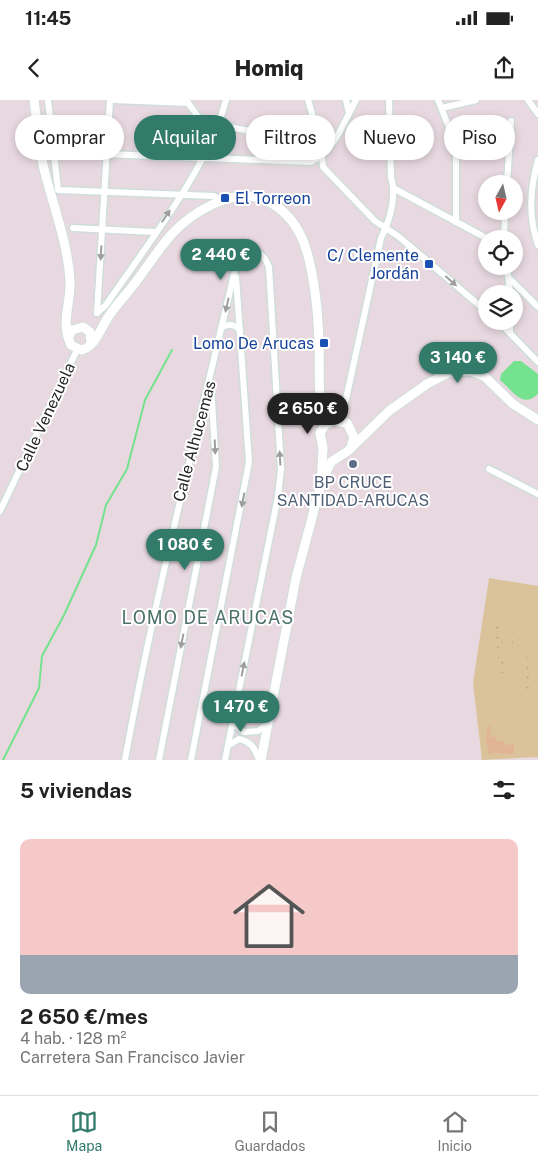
<!DOCTYPE html>
<html lang="es">
<meta charset="utf-8">
<style>
:root{--surface:#fff;--page:#f6f6f6;--text:#222;--muted:#767676;--line:#e0e0e0;--accent:#327b6b}
body{margin:0;font-family:"Public Sans",sans-serif;background:var(--page);color:var(--text);height:100vh;display:flex;flex-direction:column;font-size:19px;white-space:nowrap}
*{box-sizing:border-box;margin:0}
p{font-size:16px;color:var(--muted)}
.icon{flex:none;width:28px;height:28px;fill:none;stroke:currentColor;stroke-width:2;stroke-linecap:round;stroke-linejoin:round}
.map{position:relative;height:660px;overflow:hidden}
.drawer{display:flex;flex-direction:column;background:var(--surface);flex:1}
.drawer>*{flex:none}
.banner{position:absolute;left:15px;top:15px;width:509px;height:45px;display:flex;gap:10px}
.needle{width:32px;rotate:188deg}
.tools{position:absolute;left:478px;top:75px;display:grid;gap:10px}
.tools a{display:grid;place-items:center;width:45px;height:45px;border-radius:50%;background:var(--surface);box-shadow:0 2px 8px #0003;font-size:25px}
.price{position:absolute;translate:-50% -42px;padding:0 11px;border-radius:18px;background:var(--accent);color:#fff;font-size:16px;line-height:32px;filter:drop-shadow(0 1px 2px #0008)}
.price::after{content:'';position:absolute;left:50%;top:30px;width:15px;height:11px;margin-left:-8px;background:inherit;clip-path:polygon(0 0,100% 0,50% 100%)}
.price.on{background:#222;color:#fff}
ul{padding:0;list-style:none}
li{display:grid;align-content:center;gap:10px;height:265px;padding:0 20px}
li span{display:grid;place-items:center;height:155px;border-radius:10px;color:#555}
li>.icon{margin-inline-start:auto}
span .icon{width:90px;height:90px;fill:#fffc;stroke-width:1}
li b{font-size:21px}
h2{display:flex;justify-content:space-between;align-items:center;height:60px;padding:0 20px;font-size:21px}
.tag{padding:0 18px;border-radius:22px;background:var(--surface);box-shadow:0 2px 8px #0003;font-size:18px;line-height:45px}
.tag.on{background:var(--accent);color:#fff}
.status{display:flex;justify-content:space-between;align-items:center;height:35px;padding:0 25px;background:var(--surface);direction:ltr}
.status svg{height:14px;fill:currentColor}
header{display:flex;justify-content:space-between;align-items:center;height:65px;padding:0 20px;background:var(--surface);font-size:22px;font-weight:800}
.menu{display:flex;justify-content:space-around;align-items:center;height:70px;border-top:1px solid var(--line);background:var(--surface);font-size:14px;color:var(--muted)}
.menu a{display:grid;justify-items:center;gap:2px}
.menu .on{color:var(--accent)}
.map>svg:first-child{display:block}
.grass{fill:#dac39a}
.garden{fill:url(#garden-dots)}
.pitch{fill:#e1b496}
.water{fill:#74e28e}
.lines{fill:none;stroke-linecap:round;stroke-linejoin:round}
.stream{stroke:#74e28e;stroke-width:2}
.street-casing{stroke:#cfdedb;stroke-width:9}
.secondary-casing{stroke:#cfdedb;stroke-width:11}
.street{stroke:#fff;stroke-width:6}
.secondary{stroke:#fff;stroke-width:9}
.oneway{fill:#9e9e9e}
.transit-dot{fill:#1a4fb4;stroke:#fff;stroke-width:2}
.service-dot{fill:#5c6f8a;stroke:#fff;stroke-width:2}
.labels{text-anchor:middle;stroke-width:4;stroke-linejoin:round;paint-order:stroke}
.transit-label{font-size:16px;fill:#164399;stroke:#fff;text-anchor:end}
.street-label{font-size:16px;fill:#272727;stroke:#fff}
.service-label{font-size:16px;fill:#4e5e75;stroke:#fff}
.neighbourhood-label{font-size:18px;letter-spacing:1px;fill:#4c726a;stroke:#fff}
</style>
<div class="status"><b>11:45</b><svg viewBox="0 0 49 12"><path d="M0 12V9h3v3zM5 12V6h3v6zM10 12V3h3v9zM15 12V0h3v12zM26 1h20v11H26zM47 4h2v5h-2z"/></svg></div>
<header><svg class="icon" aria-label="back" viewBox="0 0 24 24"><path d="M15 5l-7 7 7 7"/></svg>Homiq<svg class="icon" aria-label="share" viewBox="0 0 24 24"><path d="M12 15V3M7 8l5-5 5 5M5 13v7h14v-7"/></svg></header>
<div class="map">
<svg width="538" height="660" viewBox="0 0 538 660">
<defs>
<pattern id="garden-dots" width="8" height="8" patternUnits="userSpaceOnUse" patternTransform="scale(1.25)"><rect width="8" height="8" fill="#dac39a"/><path d="M2 2h.1M6 6h.1" fill="none" stroke="#bba885" stroke-width="1.8" stroke-linecap="round"/></pattern>
</defs>
<rect width="100%" height="100%" fill="#e8d9e0"/>
<!-- grass -->
<path class="grass" d="M489,478l49,8v171l-56,3 -9,-77z"/>
<!-- garden -->
<g class="garden">
<path d="M508,518l4,1 1,30h-3z"/>
<path d="M500,519l3,30 -6,1 -2,-29z"/>
<path d="M524,555h3l4,34h-5z"/>
<path d="M498,556h5l1,17 -5,1z"/>
</g>
<!-- pitch -->
<path class="pitch" d="M487,626h3l1,11h5l1,4h7v4l10,-1v10l-21,-1v-8l-1,9h-4v-9h-2z"/>
<!-- water -->
<path class="water" d="M514,261h7l17,13v20c-16,15 -25,-3 -38,-14l1,-6z"/>
<g class="lines">
<!-- stream -->
<path class="stream" d="M3,660l36,-72 3,-32 22,-41 32,-70 10,-40 21,-36 18,-69 27,-50"/>
<!-- street casing -->
<g class="street-casing">
<g id="street">
<path d="M48,0l10,90 156,6 8,5"/>
<path d="M113,0l75,3"/>
<path d="M186,0l13,18 8,5 114,21"/>
<path d="M308,0l13,44 2,23 52,54 23,15 88,75"/>
<path d="M346,0l3,13"/>
<path d="M438,0l18,45v77"/>
<path d="M528,0l10,14"/>
<path d="M442,8l34,-8"/>
<path d="M52,52l259,10c24,-12 33,-40 45,-62"/>
<path d="M538,60c-8,29 -10,56 0,85"/>
<path d="M507,84l4,-63"/>
<path d="M395,89l93,50"/>
<path d="M73,128l82,4"/>
<path d="M504,139l1,-28"/>
<path d="M507,166l3,28"/>
<path d="M509,178l29,29"/>
<path d="M97,213l9,-8c41,-61 101,-134 120,-205"/>
<path d="M97,213l13,-213"/>
<path d="M498,221l40,41"/>
<path d="M510,221v12"/>
<path d="M221,228c9,-5 12,-4 19,2"/>
<path d="M338,320l5,-7 38,-175c9,-18 16,-42 10,-61l-2,-77"/>
<path d="M489,369l49,25"/>
<path d="M0,411l77,-161"/>
<path d="M234,618l3,9 7,5 14,-1 9,-7"/>
<path d="M229,645l10,-6c13,3 16,10 20,21"/>
<path d="M125,660c30,-165 72,-327 110,-490 9,-19 25,-26 34,-3l12,202 -3,27 -53,264"/>
<path d="M159,660l57,-293 -5,-82"/>
<path d="M191,660l58,-298 -13,-185"/>
</g>
</g>
<!-- secondary casing -->
<g class="secondary-casing">
<g id="secondary">
<path d="M34,0c3,22 5,44 9,65 9,38 25,77 27,116 1,24 -10,41 1,64l10,5c14,-3 19,-20 26,-31 7,-12 19,-24 28,-36 12,-16 23,-33 36,-48 20,-22 61,-48 91,-36 24,9 38,29 45,53 8,29 11,59 12,90 1,28 -2,55 6,83"/>
<path d="M69,237l3,-7 11,-3 7,5 1,12"/>
<path d="M323,379l8,-17 17,-11 41,-40 38,-27 21,-11 22,-2 14,5 29,28 25,16"/>
<path d="M261,660l35,-182 25,-94 2,-36 -3,-15 5,-8 8,-4 14,2 7,14 -3,10"/>
</g>
</g>
<!-- street -->
<use href="#street" class="street"/>
<!-- secondary -->
<use href="#secondary" class="secondary"/>
</g>
<!-- one-way arrows -->
<defs><path id="oneway-solid" d="M-6-.8H1V-3.2L6.5 0L1 3.2V.8H-6Z" transform="scale(1.25)"/></defs>
<g class="oneway">
<use href="#oneway-solid" transform="translate(166 116) rotate(-56)"/>
<use href="#oneway-solid" transform="translate(101 153) rotate(93)"/>
<use href="#oneway-solid" transform="translate(451 181) rotate(41)"/>
<use href="#oneway-solid" transform="translate(227 205) rotate(103)"/>
<use href="#oneway-solid" transform="translate(215 347) rotate(88)"/>
<use href="#oneway-solid" transform="translate(280 358) rotate(-93)"/>
<use href="#oneway-solid" transform="translate(243 400) rotate(101)"/>
<use href="#oneway-solid" transform="translate(182 541) rotate(101)"/>
<use href="#oneway-solid" transform="translate(243 569) rotate(-79)"/>
</g>
<!-- markers -->
<g class="transit-dot">
<rect x="220" y="93" width="10" height="10" rx="2.5"/>
<rect x="424" y="159" width="10" height="10" rx="2.5"/>
<rect x="319" y="238" width="10" height="10" rx="2.5"/>
</g>
<circle class="service-dot" cx="353" cy="364" r="5"/>
<g class="labels">
<!-- transit labels -->
<g class="transit-label">
<text x="235" y="104" text-anchor="start">El Torreon</text>
<text x="419" y="161">C/ Clemente<tspan x="419" dy="18">Jordán</tspan></text>
<text x="314" y="249">Lomo De Arucas</text>
</g>
<!-- street labels -->
<g class="street-label">
<text transform="translate(45 317) rotate(-65)" y="6">Calle Venezuela</text>
<text transform="translate(194 341) rotate(-75)" y="6">Calle Alhucemas</text>
</g>
<!-- service labels -->
<g class="service-label">
<text x="353" y="388">BP CRUCE<tspan x="353" dy="18">SANTIDAD-ARUCAS</tspan></text>
</g>
<!-- neighbourhood labels -->
<g class="neighbourhood-label">
<text x="208" y="524">LOMO DE ARUCAS</text>
</g>
</g>
</svg>
<div class="tools">
<a><svg class="needle" viewBox="-14 -14 28 28"><path d="M0-13l5 13h-10z" fill="#e53935"/><path d="M0 13l5-13h-10z" fill="#767676"/></svg></a>
<a><svg class="icon" aria-label="locate" viewBox="0 0 24 24"><circle cx="12" cy="12" r="6"/><path d="M12 2v4M12 18v4M2 12h4M18 12h4"/></svg></a>
<a><svg class="icon" aria-label="layers" viewBox="0 0 24 24"><path d="M12 4l9 5-9 5-9-5zM3 14l9 5 9-5"/></svg></a>
</div>
<b class="price" style="left:221px;top:181px">2 440 €</b>
<b class="price" style="left:458px;top:284px">3 140 €</b>
<b class="price on" style="left:308px;top:335px">2 650 €</b>
<b class="price" style="left:185px;top:471px">1 080 €</b>
<b class="price" style="left:241px;top:633px">1 470 €</b>
<div class="banner">
<a class="tag">Comprar</a>
<a class="tag on">Alquilar</a>
<a class="tag">Filtros</a>
<a class="tag">Nuevo</a>
<a class="tag">Piso</a>
</div>
</div>
<section class="drawer">
<h2>5 viviendas<svg class="icon" aria-label="filters" viewBox="0 0 24 24"><path d="M4 7h16M4 17h16"/><circle cx="9" cy="7" r="2"/><circle cx="15" cy="17" r="2"/></svg></h2>
<ul>
<li><span style="background:linear-gradient(#f6c9c9 75%,#9aa5b1 0)"><svg class="icon" aria-label="home" viewBox="0 0 24 24"><path d="M3 11l9-7 9 7M6 9v11h12V9"/></svg></span><div><b>2 650 €/mes</b><p>4 hab. · 128 m²</p><p>Carretera San Francisco Javier</p></div></li>
</ul>
</section>
<nav class="menu">
<a class="on"><svg class="icon" aria-label="map" viewBox="0 0 24 24"><path d="M3 6l6-2 6 2 6-2v14l-6 2-6-2-6 2zM9 4v14M15 6v14"/></svg>Mapa</a>
<a><svg class="icon" aria-label="saved" viewBox="0 0 24 24"><path d="M7 4h10v16l-5-4-5 4z"/></svg>Guardados</a>
<a><svg class="icon" aria-label="home" viewBox="0 0 24 24"><path d="M3 11l9-7 9 7M6 9v11h12V9"/></svg>Inicio</a>
</nav>
